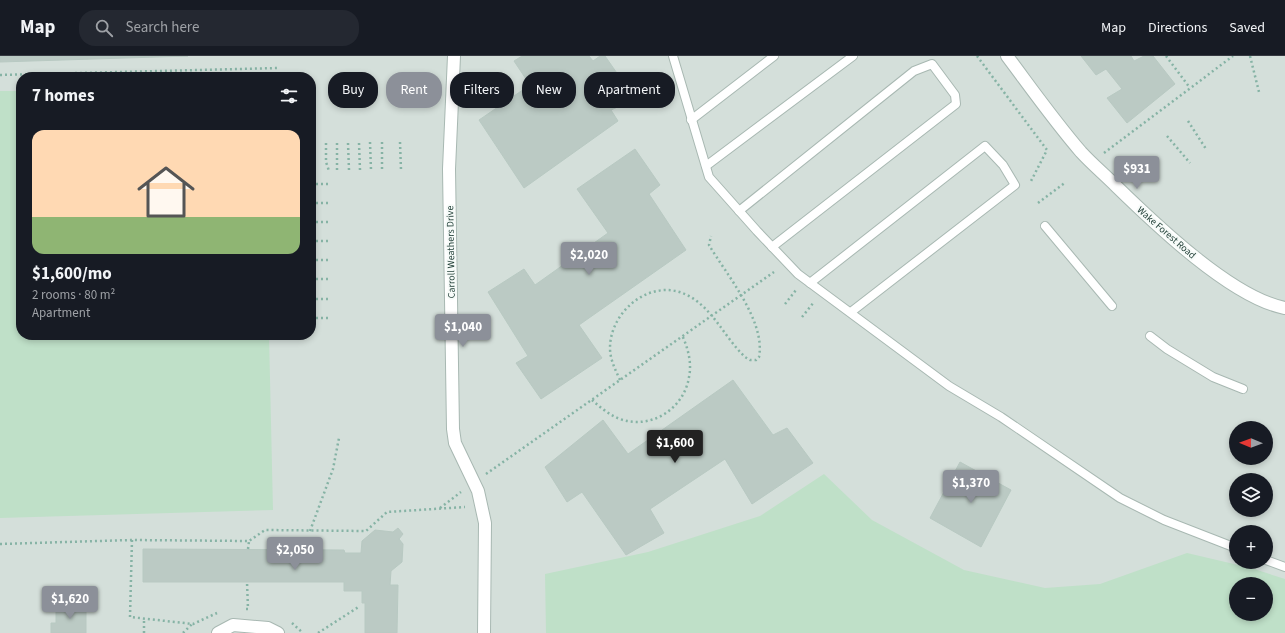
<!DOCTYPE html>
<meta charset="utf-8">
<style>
:root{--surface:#171b24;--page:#242831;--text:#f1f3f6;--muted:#9ea1a6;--line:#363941;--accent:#8c9099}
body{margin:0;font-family:"Source Sans 3",sans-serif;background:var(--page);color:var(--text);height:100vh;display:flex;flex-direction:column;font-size:15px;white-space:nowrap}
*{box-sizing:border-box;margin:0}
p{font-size:13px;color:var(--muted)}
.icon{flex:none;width:22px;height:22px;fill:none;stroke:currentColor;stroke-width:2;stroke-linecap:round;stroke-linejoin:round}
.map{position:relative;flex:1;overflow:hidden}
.panel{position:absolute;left:16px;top:16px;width:300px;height:268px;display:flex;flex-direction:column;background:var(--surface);border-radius:16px;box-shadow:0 2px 6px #0003}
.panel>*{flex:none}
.top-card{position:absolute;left:328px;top:16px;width:380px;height:36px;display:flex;gap:8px}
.needle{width:26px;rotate:271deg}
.tools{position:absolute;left:1229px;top:365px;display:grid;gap:8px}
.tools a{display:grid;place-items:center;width:44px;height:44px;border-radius:50%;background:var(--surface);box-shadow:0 2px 6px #0003;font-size:20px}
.price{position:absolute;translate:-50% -34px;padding:0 9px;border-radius:4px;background:var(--accent);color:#fff;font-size:13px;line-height:26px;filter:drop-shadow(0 1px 2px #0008)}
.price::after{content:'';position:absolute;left:50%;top:24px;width:12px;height:9px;margin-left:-6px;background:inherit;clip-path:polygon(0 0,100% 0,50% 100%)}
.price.active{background:#222;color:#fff}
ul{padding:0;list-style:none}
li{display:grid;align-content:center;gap:8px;height:212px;padding:0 16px}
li+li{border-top:1px solid var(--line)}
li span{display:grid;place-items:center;height:124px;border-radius:12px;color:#555}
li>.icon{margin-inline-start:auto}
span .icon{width:72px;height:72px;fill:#fffc;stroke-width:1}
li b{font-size:17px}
h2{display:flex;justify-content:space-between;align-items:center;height:48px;padding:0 16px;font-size:17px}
.tag{padding:0 14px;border-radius:16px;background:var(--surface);box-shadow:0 2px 6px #0003;font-size:14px;line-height:36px}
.tag.active{background:var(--accent);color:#fff}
header{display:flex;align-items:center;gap:24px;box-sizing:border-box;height:56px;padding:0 20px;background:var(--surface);border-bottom:1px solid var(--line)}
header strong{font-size:19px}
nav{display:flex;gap:22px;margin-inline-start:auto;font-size:14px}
.search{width:280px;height:36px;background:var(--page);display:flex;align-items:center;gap:10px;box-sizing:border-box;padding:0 14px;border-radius:16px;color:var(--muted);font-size:15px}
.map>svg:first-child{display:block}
.built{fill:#d4dfda;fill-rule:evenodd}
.green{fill:#bfe0c8;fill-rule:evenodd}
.building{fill:#bbcac4;stroke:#b8c9c2}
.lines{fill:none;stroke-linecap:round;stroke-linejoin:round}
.lane-casing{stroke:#a8b8b2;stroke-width:10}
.street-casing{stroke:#a8b8b2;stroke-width:14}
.path{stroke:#86b3a5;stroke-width:2.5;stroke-dasharray:2 3;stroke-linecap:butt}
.lane{stroke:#fff;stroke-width:8}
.street{stroke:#fff;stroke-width:12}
.labels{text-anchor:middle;stroke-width:4;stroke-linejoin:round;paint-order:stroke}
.street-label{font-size:10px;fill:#24423a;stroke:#f7fbf9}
</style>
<header>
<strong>Map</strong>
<div class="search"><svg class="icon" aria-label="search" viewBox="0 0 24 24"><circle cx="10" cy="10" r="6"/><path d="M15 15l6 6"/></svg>Search here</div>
<nav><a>Map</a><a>Directions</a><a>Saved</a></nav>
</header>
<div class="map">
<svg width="1285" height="577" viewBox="0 0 1285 577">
<rect width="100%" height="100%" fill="#e6efeb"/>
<!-- built -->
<path class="built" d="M0,0h1285v577h-1285zM21,21h290v258h-290zM1236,372h30v30h-30zM1236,424h30v30h-30zM1236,476h30v30h-30zM1236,528h30v30h-30z"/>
<!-- green -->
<g class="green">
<path d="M0,35h21v244h248l4,175 -273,8z"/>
<path d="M824,418l48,46 92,50 81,18 55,-4 87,-31 64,15 34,11v54h-739l-1,-59 103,-22 112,-36zM1236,528h30v30h-30z"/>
</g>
<!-- building -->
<g class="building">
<path d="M0,0h188l-188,6z"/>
<path d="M522,0h67l4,5 7,-5h5l30,43 -24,11 7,11 -94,67 -45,-68 51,-35 -16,-24z"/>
<path d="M1081,0h50l3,5 10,-5h9l22,28 -48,39 -20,-25 15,-9 -16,-20 -10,6z"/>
<path d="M635,93l25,36 -11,9 37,56 -107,75 23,33 -61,41 -25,-36 12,-7 -40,-64 36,-23 11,16 73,-52 -31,-44z"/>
<path d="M733,324l40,55 14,-7 26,35 -61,41 -27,-45 -75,50 14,24 -38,22 -44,-63 -15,10 -22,-35 58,-47 25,34z"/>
<path d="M960,406l51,28 -30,57 -51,-29z"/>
<path d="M398,472l5,6 -4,5 4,5 -1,18 -11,9 -1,14h8l-1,48h-32v-30h-3v-12h-18v-9h-201v-33l201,1 1,3h16l1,-12 13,-11 18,2z"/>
<path d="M56,549h30v28h-35v-10h5z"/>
</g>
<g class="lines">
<!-- lane casing -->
<g class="lane-casing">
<g id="lane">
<path d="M673,0l36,121 48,54 41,43 151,112 52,31 119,81 44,22 72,28"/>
<path d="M691,64l83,-64"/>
<path d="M706,110l147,-110"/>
<path d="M739,155l175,-140 18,-7 23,31 1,9 -184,143"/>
<path d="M1045,170l67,80"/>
<path d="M810,227l175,-137 18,19 12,20 -164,127"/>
<path d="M1150,280l17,13 46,28 30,12"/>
<path d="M1266,504l19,7"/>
</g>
</g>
<!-- street casing -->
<g class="street-casing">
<g id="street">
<path d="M454,0l-5,113 4,260 2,14 23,48 7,32 -1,110"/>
<path d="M1007,0c24,32 48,66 74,96 11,12 24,23 35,34 39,38 116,112 169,122"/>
<path d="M218,577l15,-8 35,3 10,5"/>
</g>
</g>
<!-- path -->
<g class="path">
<path d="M977,0l70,94 -17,33"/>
<path d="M1166,0l24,32"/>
<path d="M1250,0l9,36"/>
<path d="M0,19l279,-7"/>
<path d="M1188,65l18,28"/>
<path d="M1167,80l23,27"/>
<path d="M370,86l1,28"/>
<path d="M382,86v28"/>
<path d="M400,86l1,28"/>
<path d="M326,87v19l3,9"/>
<path d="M348,87l1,27"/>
<path d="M359,87l1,27"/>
<path d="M1104,97l129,-97"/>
<path d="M337,114v-27"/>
<path d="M311,128h18"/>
<path d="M311,147h18"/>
<path d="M1038,147l28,-21"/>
<path d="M311,166h18"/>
<path d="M311,185h19"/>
<path d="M311,204h19"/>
<path d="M311,223h19"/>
<path d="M311,243h19"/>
<path d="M785,248l11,-14"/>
<path d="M802,261l12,-15"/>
<path d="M311,262h20"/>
<path d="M620,324c-5,-11 -10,-21 -10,-32 0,-37 41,-71 77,-53 26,13 37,42 58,62l5,3h6l3,-3c7,-36 -33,-83 -50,-112l2,-9"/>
<path d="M592,344c8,7 17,15 28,19 31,11 64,-10 69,-42 3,-14 -1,-29 -7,-42"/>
<path d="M486,418l288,-202"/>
<path d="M440,452l21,-16"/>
<path d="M310,475l23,-62 6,-31"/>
<path d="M132,484l-2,77 63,7 24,-11"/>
<path d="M0,488l132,-4 117,1 16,-11 101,1 21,-19 78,-5"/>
<path d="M248,493l1,-8"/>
<path d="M246,553h2l-1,-27"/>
<path d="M292,567l11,10"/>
<path d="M144,577v-14"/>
<path d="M183,577l9,-9"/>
<path d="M318,577l42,-27"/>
</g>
<!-- lane -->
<use href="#lane" class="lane"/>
<!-- street -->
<use href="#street" class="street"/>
</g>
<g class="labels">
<!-- street labels -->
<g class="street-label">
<text transform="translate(1167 176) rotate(41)" y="4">Wake Forest Road</text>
<text transform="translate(450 196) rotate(-91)" y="4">Carroll Weathers Drive</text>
</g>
</g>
</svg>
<div class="tools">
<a><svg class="needle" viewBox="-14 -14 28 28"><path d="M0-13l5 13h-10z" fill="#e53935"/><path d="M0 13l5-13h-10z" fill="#9ea1a6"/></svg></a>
<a><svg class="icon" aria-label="layers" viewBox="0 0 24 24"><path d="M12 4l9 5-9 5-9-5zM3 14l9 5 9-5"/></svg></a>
<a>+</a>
<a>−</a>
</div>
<b class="price" style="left:1137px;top:134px">$931</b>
<b class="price" style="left:589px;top:220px">$2,020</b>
<b class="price" style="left:463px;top:292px">$1,040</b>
<b class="price active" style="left:675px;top:408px">$1,600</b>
<b class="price" style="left:971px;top:448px">$1,370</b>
<b class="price" style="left:295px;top:515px">$2,050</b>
<b class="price" style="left:70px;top:564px">$1,620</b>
<div class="top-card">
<a class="tag">Buy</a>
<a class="tag active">Rent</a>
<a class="tag">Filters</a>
<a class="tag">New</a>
<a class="tag">Apartment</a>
</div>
<section class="panel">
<h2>7 homes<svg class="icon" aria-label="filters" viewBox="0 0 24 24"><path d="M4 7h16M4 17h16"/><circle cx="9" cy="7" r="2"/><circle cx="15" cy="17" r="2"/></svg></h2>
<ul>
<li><span style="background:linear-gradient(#ffd9b3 70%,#8fb573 0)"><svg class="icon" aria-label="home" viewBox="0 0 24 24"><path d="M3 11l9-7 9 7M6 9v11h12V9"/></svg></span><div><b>$1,600/mo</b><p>2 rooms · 80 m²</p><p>Apartment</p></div></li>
</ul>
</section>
</div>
